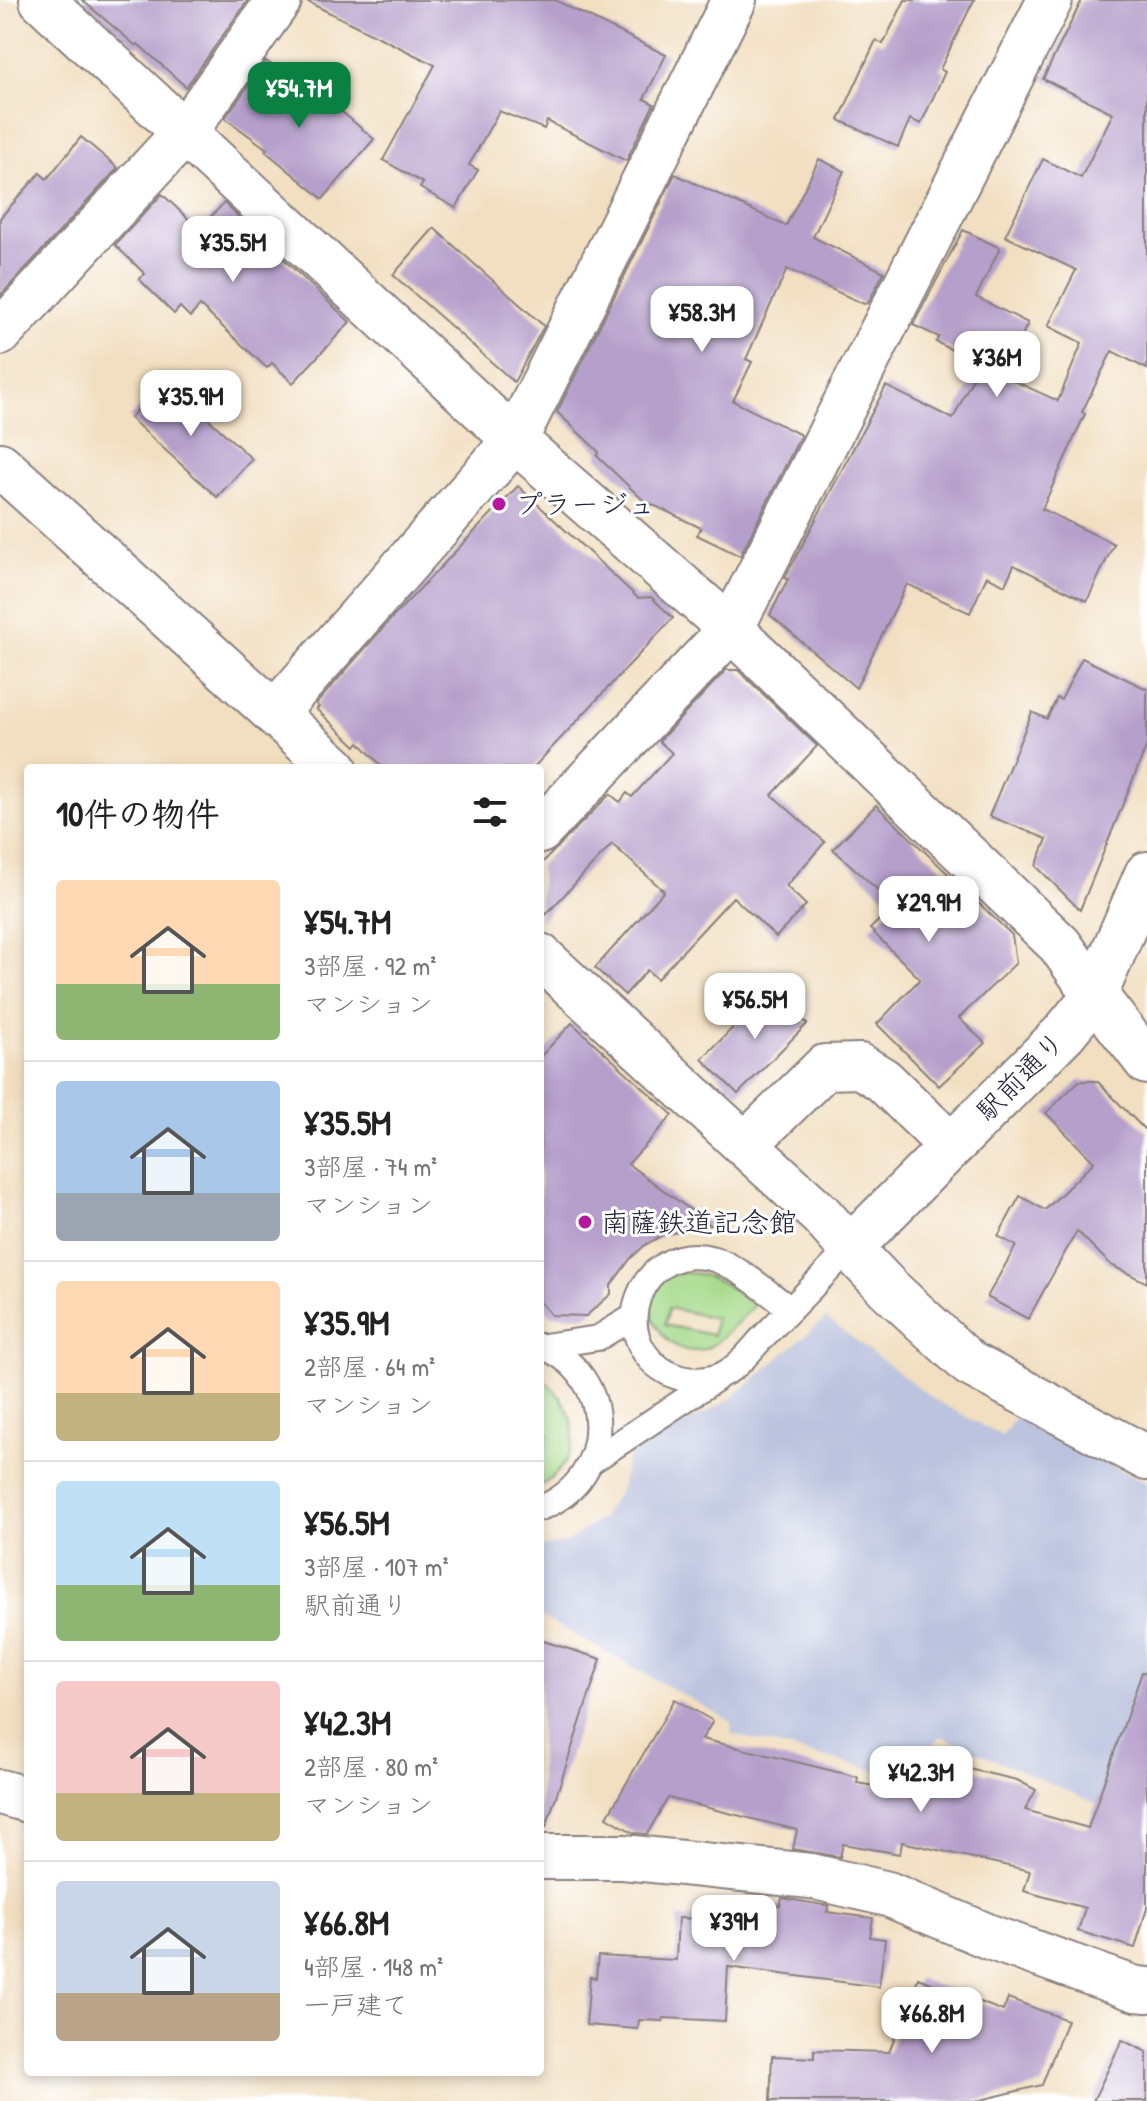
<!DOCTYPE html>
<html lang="ja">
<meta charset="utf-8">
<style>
:root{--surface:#fff;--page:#f2f2f2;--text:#222;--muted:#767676;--line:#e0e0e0;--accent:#0b8043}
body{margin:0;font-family:"Patrick Hand","Klee One",sans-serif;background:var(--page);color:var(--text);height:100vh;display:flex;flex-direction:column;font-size:30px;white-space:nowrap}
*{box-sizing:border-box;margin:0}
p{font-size:26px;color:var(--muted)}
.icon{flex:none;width:44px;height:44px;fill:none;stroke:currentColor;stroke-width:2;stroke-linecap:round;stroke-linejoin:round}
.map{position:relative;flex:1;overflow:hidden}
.side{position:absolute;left:24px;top:764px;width:520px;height:1312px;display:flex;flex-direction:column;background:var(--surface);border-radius:8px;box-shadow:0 4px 12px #0003}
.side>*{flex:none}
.price{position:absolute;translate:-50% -68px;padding:0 18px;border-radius:16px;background:#fff;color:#222;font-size:26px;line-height:52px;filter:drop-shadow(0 2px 4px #0008)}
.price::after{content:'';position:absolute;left:50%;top:48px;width:24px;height:18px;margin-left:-12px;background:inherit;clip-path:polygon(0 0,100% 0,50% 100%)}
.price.selected{background:var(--accent);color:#fff}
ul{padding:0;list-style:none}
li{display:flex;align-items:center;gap:24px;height:200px;padding:0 32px}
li+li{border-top:2px solid var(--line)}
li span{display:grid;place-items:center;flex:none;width:224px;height:160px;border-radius:8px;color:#555}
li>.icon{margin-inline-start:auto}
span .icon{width:96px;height:96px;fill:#fffc;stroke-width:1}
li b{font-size:34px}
h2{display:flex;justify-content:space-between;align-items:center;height:96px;padding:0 32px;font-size:34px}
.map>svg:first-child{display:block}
.industrial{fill:#bbc3de}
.green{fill:#a5da8a;stroke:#647e62;stroke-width:2;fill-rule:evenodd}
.building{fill:#b59fcb}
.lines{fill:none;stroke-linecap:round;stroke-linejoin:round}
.lane-casing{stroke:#8a807e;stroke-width:28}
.street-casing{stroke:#8a807e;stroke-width:48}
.secondary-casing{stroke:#8a807e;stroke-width:48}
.lane{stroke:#fff;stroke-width:24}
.street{stroke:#fff;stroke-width:44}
.secondary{stroke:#fff;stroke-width:44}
.poi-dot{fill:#b5179e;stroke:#fff;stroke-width:3}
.labels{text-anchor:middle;stroke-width:6;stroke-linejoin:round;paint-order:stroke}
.poi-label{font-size:28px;fill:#22223b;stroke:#fff;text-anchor:start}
.street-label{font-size:28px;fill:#22223b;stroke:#fff}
</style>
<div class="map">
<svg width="1147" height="2101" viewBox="0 0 1147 2101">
<rect width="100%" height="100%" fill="#fff"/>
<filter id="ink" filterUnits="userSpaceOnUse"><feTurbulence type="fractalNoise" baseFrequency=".0125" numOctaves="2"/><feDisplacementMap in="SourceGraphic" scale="16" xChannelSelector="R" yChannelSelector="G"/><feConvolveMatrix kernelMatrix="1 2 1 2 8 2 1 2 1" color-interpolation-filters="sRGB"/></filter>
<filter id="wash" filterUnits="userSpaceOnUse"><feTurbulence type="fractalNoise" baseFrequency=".006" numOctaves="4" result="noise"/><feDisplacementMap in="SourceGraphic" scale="32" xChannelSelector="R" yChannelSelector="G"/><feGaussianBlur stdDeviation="1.8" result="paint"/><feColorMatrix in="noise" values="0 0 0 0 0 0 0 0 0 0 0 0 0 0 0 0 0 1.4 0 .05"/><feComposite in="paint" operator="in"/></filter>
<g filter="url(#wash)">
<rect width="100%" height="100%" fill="#f2dfc1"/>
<!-- industrial -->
<path class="industrial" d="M826,1318l109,82 67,36 14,-19 131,66v337l-56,-19 -151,-65 -34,42 -175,-44 1,-12 -192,-106v-69l25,-4 36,-24 19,-29 9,-36 100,-54z"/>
<!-- green -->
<g class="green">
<path d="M673,1272c40,0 50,10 81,34 -10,9 -35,37 -46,42 -35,16 -73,-35 -50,-64 4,-5 10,-8 15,-12zM669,1308l46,10 -2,17 -48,-10z"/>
<path d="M540,1377c41,30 47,81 0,109v-37l4,1 5,-16 -9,-3z"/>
</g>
<g id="blocks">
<!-- building -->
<g class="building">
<path d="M82,0h166l-62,87 -48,-43 -2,2z"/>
<path d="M304,0h251l111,55 -22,44 10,5 -28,57 -79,-40 -3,8 -45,-18 -30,54 9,5 -22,38 -36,-20 3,-5 -40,-23 52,-95z"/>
<path d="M905,0h69l-34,69 5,3 -24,52 -11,-5 -12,28 -59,-27 37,-80 7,4z"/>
<path d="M1082,0h65v369l-35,-18 -30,61 3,2 -43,95 72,35 -27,57 -73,-36 -9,20 -18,-9 -17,37 -63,-29 -51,104 -86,-73 18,-36 -3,-1 101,-192 67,33 26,-54 79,36 24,-58 -34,-17 28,-56 -71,-34 38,-77 38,19 32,-65 -70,-34z"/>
<path d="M266,61l65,49 4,-4 39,33 -51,60 -58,-48 2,-2 -42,-31z"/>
<path d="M81,137l37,31 -118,128v-78l40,-45 7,6z"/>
<path d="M819,159l25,12 -31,66 71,35 -16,31 -4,1 -77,-35 -41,90 6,3 -19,39 68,34 -61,121 -43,-21 4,-7 -58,-28 -46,-44 2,-4 -42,-40 118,-238 111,52z"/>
<path d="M162,194l37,35 25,-26 126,119 -57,61 -21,-20 -5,5 -67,-62 -10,11 -10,-10 -6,7 -35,-35 6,-5 -30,-29z"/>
<path d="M434,228l110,98 -30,56 -121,-107z"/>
<path d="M963,230l37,18 -24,49 52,26 -25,52 -67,-33 3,-5 -26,-12z"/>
<path d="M165,379l87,80 -35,38 -87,-79z"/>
<path d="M518,486l120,112 13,-1 22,21 -140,150h-150l-24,-26 -3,4 -40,-37 3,-2 -3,-3 74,-84z"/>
<path d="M1082,658l65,31v56l-67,165 -44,-44 11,-27 -58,-23 43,-104 15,7 10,-21 4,2z"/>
<path d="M726,670h12l79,76 -45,49 53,47 -39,44 20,19 -30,32 -43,-40 -76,82 -10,-9 -22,25 -30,-27 69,-77 -52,-47 -72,77v-56l70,-71 10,8 7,-9 5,4 40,-44 -13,-12z"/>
<path d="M876,805l136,130 4,28 -57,55 26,25 -46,43 -62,-62 43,-45 -50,-50 24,-24 -61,-56z"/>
<path d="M772,988l35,36 -69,70 -36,-35z"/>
<path d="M572,1023l101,92 -45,49 83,61 -48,10 -18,10 -14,13 -20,27v9l-25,22 -35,-1 -11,-13v-245z"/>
<path d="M1079,1081h18l50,51v151l-36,-18 -34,-34 -49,88 -41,-22 29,-51 -18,-10 22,-40 25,14 49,-48 -48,-49z"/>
<path d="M540,1640l61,19 -55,168 -6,-1z"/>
<path d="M1142,1672l5,1v235l-12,40 -57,-17 7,-23 -61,-17 6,-20 -128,-29 -2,12 -57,-10 -3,13 -47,-8 4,-19 -129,-32 -21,36 -13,-1 -27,-16 68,-118 38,22 -11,18 156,38 -1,6 73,13 8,-34 79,18 19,10 -11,20 63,18z"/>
<path d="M782,1898l47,8 -2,6 46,6 -3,19 15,2 -6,48 -151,-20 -3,54 -62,-3v3l-24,-1 -1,9 -52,-4 4,-48 6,1 2,-22 78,4 2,-42 80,3 2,-18 20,3z"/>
<path d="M918,1978l85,33 5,-13 59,22 -25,65 -66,16h-206l2,-45 42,2v-8l75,2z"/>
<path d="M1122,2040l25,12v49h-54z"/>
</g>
</g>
</g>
<g filter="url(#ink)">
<use href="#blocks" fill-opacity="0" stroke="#8a807e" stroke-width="2"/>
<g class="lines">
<!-- lane casing -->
<g class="lane-casing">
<g id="lane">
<path d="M791,1309c-22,-15 -52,-42 -77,-50 -74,-21 -113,83 -42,116 16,7 38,6 53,-2 16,-8 28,-26 40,-38 29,-29 57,-58 85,-87"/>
<path d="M540,1346c77,27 76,134 0,162"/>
<path d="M544,1346l54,-8 35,-21"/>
<path d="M592,1461l124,-82"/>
</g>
</g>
<!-- street casing -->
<g class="street-casing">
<g id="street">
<path d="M42,0l473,440 216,189 329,316 35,50"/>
<path d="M0,333l184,-200 95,-133"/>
<path d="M275,713l240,-273 219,-440"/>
<path d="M540,831l191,-202 319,-629"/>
<path d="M745,1145l80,-78 35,-1 23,14 68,66"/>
<path d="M850,1248l38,40 82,76 177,94"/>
<path d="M0,1792l28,8"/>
<path d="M540,1857h83l188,19 77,18 104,44 144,51 11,1"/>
</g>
</g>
<!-- secondary casing -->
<g class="secondary-casing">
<g id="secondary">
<path d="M0,465l335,303"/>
<path d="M540,956l281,259 29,33 214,-215 31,-38 52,-121"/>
<path d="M1095,995l52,67"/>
</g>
</g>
<!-- lane -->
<use href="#lane" class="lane"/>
<!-- street -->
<use href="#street" class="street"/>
<!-- secondary -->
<use href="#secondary" class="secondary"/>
</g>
</g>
<!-- markers -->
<g class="poi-dot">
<circle cx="499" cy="504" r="8"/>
<circle cx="585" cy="1222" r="8"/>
</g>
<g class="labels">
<!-- poi labels -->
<g class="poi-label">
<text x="515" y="514">プラージュ</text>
<text x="601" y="1232">南薩鉄道記念館</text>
</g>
<!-- street labels -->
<g class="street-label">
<text transform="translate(1020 1076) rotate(-45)" y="10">駅前通り</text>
</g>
</g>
</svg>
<b class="price selected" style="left:299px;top:130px">¥54.7M</b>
<b class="price" style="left:233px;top:284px">¥35.5M</b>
<b class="price" style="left:702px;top:354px">¥58.3M</b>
<b class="price" style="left:997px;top:399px">¥36M</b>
<b class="price" style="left:191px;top:438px">¥35.9M</b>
<b class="price" style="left:929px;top:944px">¥29.9M</b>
<b class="price" style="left:755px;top:1041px">¥56.5M</b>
<b class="price" style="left:921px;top:1814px">¥42.3M</b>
<b class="price" style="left:734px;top:1963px">¥39M</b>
<b class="price" style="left:932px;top:2055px">¥66.8M</b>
<section class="side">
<h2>10件の物件<svg class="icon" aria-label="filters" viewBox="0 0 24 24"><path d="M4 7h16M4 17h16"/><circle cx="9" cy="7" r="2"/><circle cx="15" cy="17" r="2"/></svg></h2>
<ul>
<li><span style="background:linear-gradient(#ffd9b3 65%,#8fb573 0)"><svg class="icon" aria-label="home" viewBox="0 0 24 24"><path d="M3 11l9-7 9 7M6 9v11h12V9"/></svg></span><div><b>¥54.7M</b><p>3部屋 · 92 m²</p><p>マンション</p></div></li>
<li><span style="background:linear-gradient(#a9c7e8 70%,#9aa5b1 0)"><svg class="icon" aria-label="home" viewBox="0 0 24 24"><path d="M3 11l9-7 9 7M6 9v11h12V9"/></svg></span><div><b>¥35.5M</b><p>3部屋 · 74 m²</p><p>マンション</p></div></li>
<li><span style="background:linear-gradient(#ffd9b3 70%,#c2b280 0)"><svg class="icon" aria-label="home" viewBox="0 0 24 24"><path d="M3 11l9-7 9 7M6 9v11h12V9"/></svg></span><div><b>¥35.9M</b><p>2部屋 · 64 m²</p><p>マンション</p></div></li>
<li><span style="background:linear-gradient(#bfe0f5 65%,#8fb573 0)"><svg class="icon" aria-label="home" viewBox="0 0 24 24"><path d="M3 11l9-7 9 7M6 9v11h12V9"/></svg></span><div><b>¥56.5M</b><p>3部屋 · 107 m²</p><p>駅前通り</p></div></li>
<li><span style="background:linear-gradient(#f6c9c9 70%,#c2b280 0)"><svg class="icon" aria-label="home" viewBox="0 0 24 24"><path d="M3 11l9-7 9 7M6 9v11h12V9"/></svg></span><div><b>¥42.3M</b><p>2部屋 · 80 m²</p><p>マンション</p></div></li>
<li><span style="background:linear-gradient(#c9d6e8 70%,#b9a48a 0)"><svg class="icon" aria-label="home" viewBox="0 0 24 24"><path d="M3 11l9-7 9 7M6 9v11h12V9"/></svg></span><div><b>¥66.8M</b><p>4部屋 · 148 m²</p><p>一戸建て</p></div></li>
</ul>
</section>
</div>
